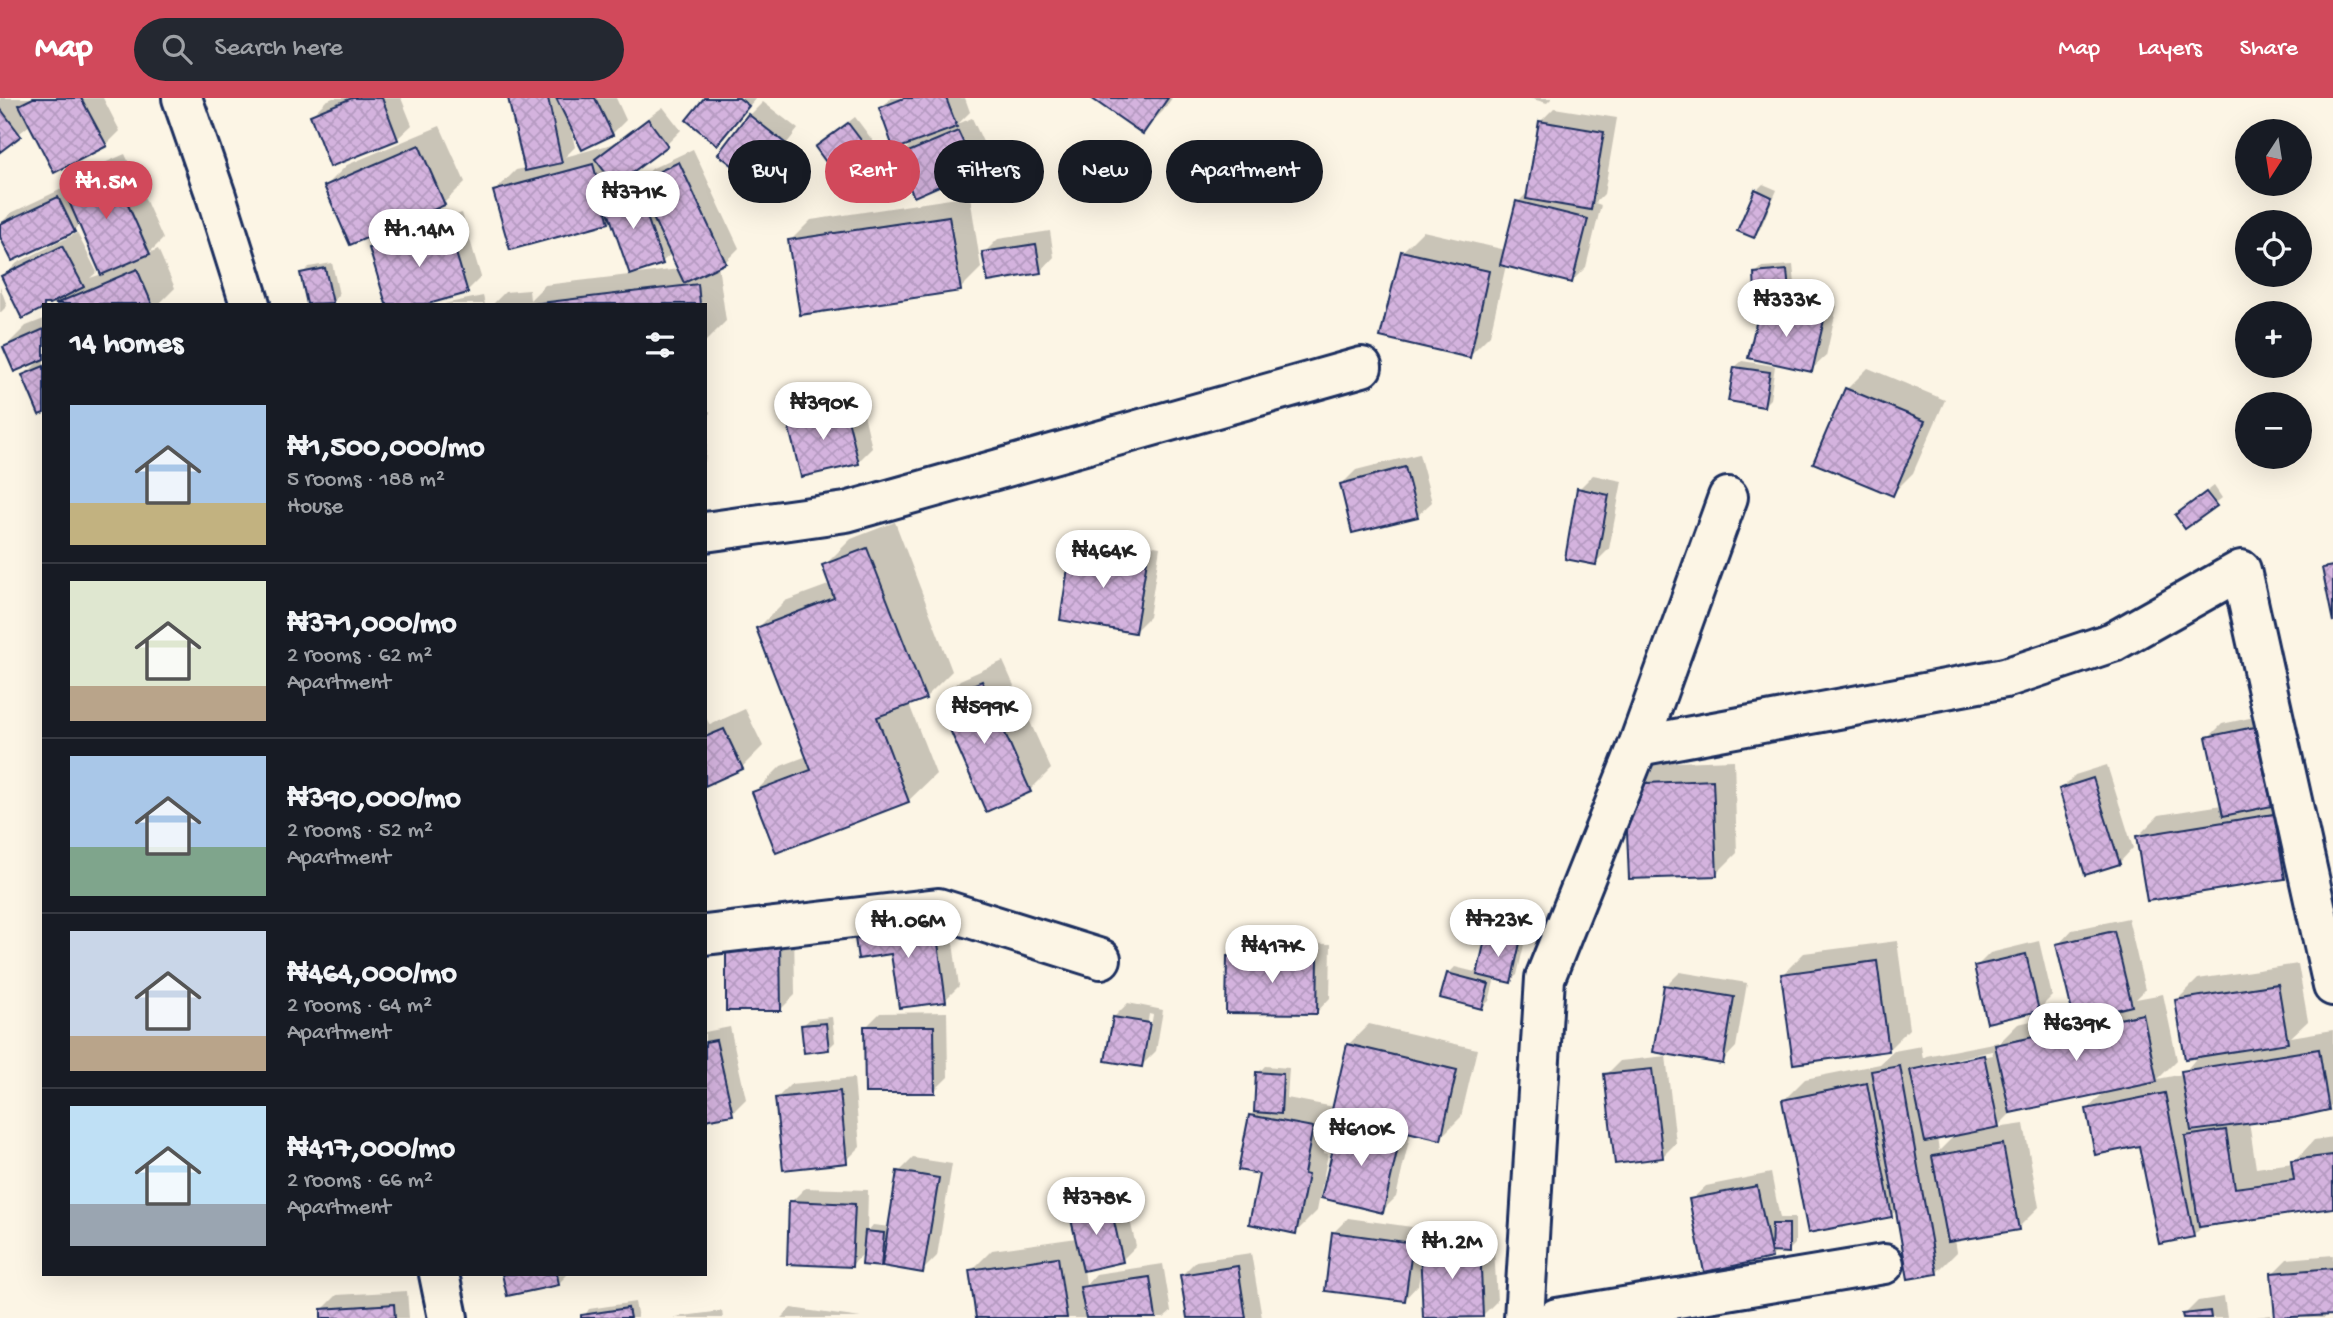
<!DOCTYPE html>
<meta charset="utf-8">
<style>
:root{--surface:#171b24;--page:#242831;--text:#f1f3f6;--muted:#9ea1a6;--line:#363941;--accent:#d1495b}
body{margin:0;font-family:"Gochi Hand",sans-serif;background:var(--page);color:var(--text);height:100vh;display:flex;flex-direction:column;font-size:26px;white-space:nowrap}
*{box-sizing:border-box;margin:0}
p{font-size:23px;color:var(--muted)}
.icon{flex:none;width:38px;height:38px;fill:none;stroke:currentColor;stroke-width:2;stroke-linecap:round;stroke-linejoin:round}
.map{position:relative;flex:1;overflow:hidden}
.panel{position:absolute;left:42px;top:205px;width:665px;height:973px;display:flex;flex-direction:column;background:var(--surface);border-radius:0px;box-shadow:0 7px 28px #0002}
.panel>*{flex:none}
.hud{position:absolute;left:728px;top:42px;width:665px;height:63px;display:flex;gap:14px}
.needle{width:46px;rotate:192deg}
.fabs{position:absolute;left:2235px;top:21px;display:grid;gap:14px}
.fabs a{display:grid;place-items:center;width:77px;height:77px;border-radius:50%;background:var(--surface);box-shadow:0 7px 28px #0002;font-size:35px}
.price{position:absolute;translate:-50% -60px;padding:0 16px;border-radius:24px;background:#fff;color:#222;font-size:23px;line-height:46px;filter:drop-shadow(0 2px 4px #0008)}
.price::after{content:'';position:absolute;left:50%;top:42px;width:21px;height:16px;margin-left:-10px;background:inherit;clip-path:polygon(0 0,100% 0,50% 100%)}
.price.selected{background:var(--accent);color:#fff}
ul{padding:0;list-style:none}
li{display:flex;align-items:center;gap:21px;height:175px;padding:0 28px}
li+li{border-top:2px solid var(--line)}
li span{display:grid;place-items:center;flex:none;width:196px;height:140px;border-radius:0px;color:#555}
li>.icon{margin-inline-start:auto}
span .icon{width:84px;height:84px;fill:#fffc;stroke-width:1}
li b{font-size:30px}
h2{display:flex;justify-content:space-between;align-items:center;height:84px;padding:0 28px;font-size:30px}
.chip{padding:0 24px;border-radius:32px;background:var(--surface);box-shadow:0 7px 28px #0002;font-size:24px;line-height:63px}
.chip.selected{background:var(--accent);color:#fff}
header{display:flex;align-items:center;gap:42px;box-sizing:border-box;height:98px;padding:0 35px;background:var(--accent);color:#fff}
header strong{font-size:33px}
nav{display:flex;gap:38px;margin-inline-start:auto;font-size:24px}
.search{width:490px;height:63px;background:var(--page);display:flex;align-items:center;gap:18px;box-sizing:border-box;padding:0 24px;border-radius:38px;color:var(--muted);font-size:26px}
.map>svg:first-child{display:block}
.shadow{fill:#0003;fill-rule:evenodd}
.building{fill:url(#building-cross-hatch);stroke:#1b2f5e;stroke-width:2}
.lines{fill:none;stroke-linecap:round;stroke-linejoin:round}
.minor-casing{stroke:#1b2f5e;stroke-width:44}
.minor{stroke:#fcf5e5;stroke-width:38}
</style>
<header>
<strong>Map</strong>
<div class="search"><svg class="icon" aria-label="search" viewBox="0 0 24 24"><circle cx="10" cy="10" r="6"/><path d="M15 15l6 6"/></svg>Search here</div>
<nav><a>Map</a><a>Layers</a><a>Share</a></nav>
</header>
<div class="map">
<svg width="2333" height="1220" viewBox="0 0 2333 1220">
<defs>
<pattern id="building-cross-hatch" width="8" height="8" patternUnits="userSpaceOnUse" patternTransform="scale(1.75)"><rect width="8" height="8" fill="#d4b3de"/><path d="M0 0l8 8M0 8l8-8" fill="none" stroke="#b59ac1"/></pattern>
</defs>
<rect width="100%" height="100%" fill="#fcf5e5"/>
<filter id="ink" filterUnits="userSpaceOnUse"><feTurbulence type="fractalNoise" baseFrequency=".0143" numOctaves="2"/><feDisplacementMap in="SourceGraphic" scale="14" xChannelSelector="R" yChannelSelector="G"/><feConvolveMatrix kernelMatrix="1 2 1 2 8 2 1 2 1" color-interpolation-filters="sRGB"/></filter>
<g filter="url(#ink)">
<!-- shadow -->
<g class="shadow">
<path d="M0,0h103l17,33 -14,14 -75,-21 -31,25z"/>
<path d="M333,0h68l11,27 -15,14 -85,-24 14,-14z"/>
<path d="M510,0h106l10,22 -14,14 -42,-9 5,22 -10,10 47,-13 51,-37 18,23 -14,14 -44,33 1,5 21,-7 8,-7 40,-19 46,99 -14,14 -7,3 8,56 -21,21v-38h-212l12,-12 24,-2 1,10 15,-15 134,-16 -7,-16 -10,9 -50,-44 -4,4 -113,-31 21,-21 10,-2zM644,84l2,4 -20,6v-4z"/>
<path d="M707,0h49l-39,45z"/>
<path d="M891,0h74l5,14 -12,12 14,-6 17,37 -14,14 -77,-12 16,-16 -33,-33z"/>
<path d="M1094,0h78l-9,13 -21,21z"/>
<path d="M1529,0h23l-5,5z"/>
<path d="M763,4l35,27 -29,37 -14,14 -6,-64z"/>
<path d="M1554,10l63,10 -13,76 -9,9 6,2 -15,62 -14,14 -66,-16 -16,70 -21,21 -67,-104 21,-21 83,19 12,-48 11,-11 11,-69z"/>
<path d="M855,19l18,24 -7,6h-49z"/>
<path d="M440,28l25,56 -21,21 -118,-17 21,-21z"/>
<path d="M125,56l38,85 -14,14 9,-4 17,39 -16,16h-109l2,-3 -8,3 -41,-27 14,-14 60,-30 20,39 -7,6 12,-4 -22,-51 -6,7 -74,3v-9l11,-11 55,-26 13,-13z"/>
<path d="M1763,86l14,6 -17,39 -7,7 4,-46z"/>
<path d="M970,98l11,72 -21,21 -170,-48 21,-21z"/>
<path d="M462,115l19,64 -14,14 -45,13h-34l-17,-55 14,-14z"/>
<path d="M1050,133l4,26 -14,15 -56,-19 14,-14z"/>
<path d="M332,165l7,32 -7,7 -23,2 -7,-30 7,-7z"/>
<path d="M1793,167l2,19 -7,7 -32,-18 6,-6z"/>
<path d="M0,188l7,20 -7,7z"/>
<path d="M1775,195l62,13 -11,50 -15,14 -50,-63z"/>
<path d="M483,198l2,8h-41z"/>
<path d="M44,221v92l-20,-35 17,-17 -36,-12 21,-21z"/>
<path d="M1742,263l33,5 -5,33 -6,6 -29,-38z"/>
<path d="M1868,270l77,32 -32,73 -21,21 -45,-105z"/>
<path d="M859,295l13,55 -14,14 -69,-42 14,-14z"/>
<path d="M705,313h5l-5,53z"/>
<path d="M1419,356l13,48 -15,14 -75,-32 14,-14z"/>
<path d="M1593,377l29,6 -13,68 -14,14 -16,-74z"/>
<path d="M2214,388l8,12 -36,28 -9,-11z"/>
<path d="M895,424l57,149 -27,27 -16,6 27,70 -28,27 -154,-8 27,-27 26,-10 -49,-128 27,-27 46,-17 -7,-18 27,-27z"/>
<path d="M1087,437l73,12 -11,70 -14,14 -62,-82z"/>
<path d="M1003,563l48,108 -21,21 -43,19 -48,-108 21,-21z"/>
<path d="M745,611l18,37 -21,21 -37,17v-68l5,9z"/>
<path d="M2268,616l37,143 -21,21 -146,-42 21,-21 63,-10 -14,-67 14,-14z"/>
<path d="M1734,662l3,93 -21,21 -90,-90 21,-21z"/>
<path d="M2107,667l26,83 -14,15 -58,-74 14,-14z"/>
<path d="M948,809l11,79 -14,14 -53,-48z"/>
<path d="M2128,820l17,72 -9,9 27,-5 14,66 -19,19 25,-5 16,-19 -22,-55 21,-21 100,-15 10,57 -17,16 42,-7v73l-5,5 -79,14 7,46 37,-5 21,-23 19,-3v69l-129,19 -11,11 -53,-92 -52,-35 17,-18 -92,20 -17,17 28,-4 15,83 -21,21 -63,11 2,13 -21,21 -39,-63 -6,5 -107,-115 21,-21 75,-15 14,-13 27,-5 2,13 3,-3 72,-14v2l20,-20 56,-12 -16,-67 14,-15zM1992,953l1,4 -67,13v-3zM1956,1036l-17,17 -2,-13z"/>
<path d="M794,828l1,69 -14,14h-53z"/>
<path d="M1494,831l32,7 -9,39 -7,6 -15,-3 -6,23 -7,6 -34,-33 7,-7 24,6 9,-37z"/>
<path d="M1897,843l12,88 -21,21 -105,-76 21,-21z"/>
<path d="M2039,843l13,55 -14,14 -62,-43 14,-14z"/>
<path d="M1242,844l89,2 -1,54 -14,15 -88,-57z"/>
<path d="M1680,874l67,11 -11,64 -14,15 -56,-76z"/>
<path d="M1128,905l35,7 -7,41 -15,15 -27,-49zM1149,916l4,1 -7,37h-3z"/>
<path d="M947,914l1,65 -14,14 -68,-64 14,-14z"/>
<path d="M832,919l3,25 -7,7 -25,-24 7,-6z"/>
<path d="M1369,926l108,25 -16,68 -21,21 -29,-7 -15,66 -14,14 -41,-86 8,-9 -17,-4 -8,41 4,1 -11,57 -21,21 -35,-60 -11,-56 6,-6 2,-37 7,-7 24,2 -2,30 47,9 14,-62z"/>
<path d="M730,929l16,72 -14,14 -27,6v-87z"/>
<path d="M1666,958l10,87 -14,14 -56,-82 14,-14z"/>
<path d="M854,980l6,69 -14,14 -69,-63 14,-14z"/>
<path d="M913,1060l39,6 -15,92 -15,15 -40,-7 -2,1 -15,-13 -13,13 -61,-63 14,-14 63,2 -1,42 6,-7 17,2 9,-55z"/>
<path d="M1771,1075l9,45h15v26l-7,7h-11l-6,6 -80,-57 15,-14z"/>
<path d="M1123,1092l13,56 -14,14 -38,9 2,16 10,-11 67,-10 8,48 -7,6h-187l-6,-47 21,-21 85,-12 -6,-26 14,-14z"/>
<path d="M1348,1120l78,11 -2,16 11,-11 58,-4 4,71 -14,14 -58,3 -3,-48h-1l-3,15 -14,15 -70,-68zM1488,1143l1,4 -55,3v-4z"/>
<path d="M1251,1155l11,65h-73l-7,-43 14,-14z"/>
<path d="M2333,1157v58l-8,1v4h-48l-4,-45 14,-14z"/>
<path d="M504,1176h64l-10,10z"/>
<path d="M407,1193l2,27h-86l-1,-8 15,-15z"/>
<path d="M2224,1199l3,21h-43v-3l14,-14z"/>
<path d="M635,1204l3,16h-55l6,-9z"/>
<path d="M791,1210l70,10h-80z"/>
<path d="M722,1213l1,7h-49l1,-1z"/>
<path d="M2271,1217v3h-23z"/>
</g>
<!-- building -->
<g class="building">
<path d="M33,0h48l26,48 -53,27 -35,-68z"/>
<path d="M352,0h30l16,42 -68,27 -20,-52z"/>
<path d="M508,0h40l14,65 -37,8z"/>
<path d="M556,0h39l18,37 -31,15z"/>
<path d="M704,0h35l10,8 -32,39 -31,-25z"/>
<path d="M904,0h42l11,29 -63,23 -15,-42z"/>
<path d="M1091,0h77l-25,36z"/>
<path d="M0,10l21,28 -21,16z"/>
<path d="M748,16l37,29 -30,40 -37,-29z"/>
<path d="M648,21l20,27 -53,39 -20,-26z"/>
<path d="M1539,23l65,11 -13,78 -65,-11z"/>
<path d="M848,25l19,25 -33,25 -19,-26z"/>
<path d="M958,33l18,39 -62,27 -18,-40z"/>
<path d="M419,47l26,60 -95,40 -26,-59z"/>
<path d="M679,64l47,101 -42,20 -48,-101z"/>
<path d="M593,66l16,59 -99,27 -17,-59z"/>
<path d="M111,69l39,87 -49,21 -38,-87z"/>
<path d="M637,89l26,77 -33,11 -27,-78z"/>
<path d="M1755,91l17,8 -18,41 -17,-7z"/>
<path d="M58,99l17,35 -63,29 -12,-24v-13z"/>
<path d="M1516,103l72,18 -16,64 -72,-18z"/>
<path d="M949,118l12,75 -161,24 -12,-75z"/>
<path d="M448,128l20,67 -40,11h-42l-17,-56z"/>
<path d="M1036,146l5,29 -53,9 -6,-30z"/>
<path d="M62,148l22,41 -34,17h-6v4l-22,11 -21,-43z"/>
<path d="M1401,153l88,20 -19,87 -90,-21z"/>
<path d="M325,170l8,35 -26,1 -7,-31z"/>
<path d="M137,171l15,35h-97z"/>
<path d="M1787,172l2,22 -34,2 -1,-21z"/>
<path d="M698,186l2,20h-168z"/>
<path d="M1760,208l64,14 -12,52 -64,-14z"/>
<path d="M44,231v30l-30,13 -11,-25z"/>
<path d="M44,268v47l-5,2 -17,-40z"/>
<path d="M1734,269l36,5 -6,35 -36,-6z"/>
<path d="M1845,290l80,33 -32,75 -80,-33z"/>
<path d="M845,309l14,57 -58,13 -14,-57z"/>
<path d="M1405,369l13,50 -66,16 -12,-49z"/>
<path d="M1577,390l32,7 -13,70 -31,-6z"/>
<path d="M2206,394l11,14 -32,23 -10,-14z"/>
<path d="M867,450l59,151 -49,18 32,85 -133,51 -24,-61 59,-22 -55,-142 78,-30 -12,-33z"/>
<path d="M1071,450l76,12 -12,73 -75,-13z"/>
<path d="M2333,468v56l-11,-54z"/>
<path d="M982,583l49,111 -45,20 -49,-112z"/>
<path d="M2254,629l18,79 -49,10 -17,-79z"/>
<path d="M724,631l19,40 -38,17v-49z"/>
<path d="M2093,680l27,86 -35,11 -26,-86z"/>
<path d="M1713,682l4,96 -88,3 -4,-95z"/>
<path d="M2274,716l11,65 -138,22 -11,-65z"/>
<path d="M935,823l11,81 -47,6 -8,-54 -33,5 -4,-28z"/>
<path d="M2114,833l18,75 -58,14 -18,-76z"/>
<path d="M1486,837l34,8 -9,40 -34,-8z"/>
<path d="M726,841h54l1,72h-55z"/>
<path d="M2026,856l13,57 -52,12 -13,-57z"/>
<path d="M1227,858l91,2 -1,56 -91,-1z"/>
<path d="M1877,863l12,90 -96,13 -12,-90z"/>
<path d="M1447,875l42,11 -7,25 -42,-11z"/>
<path d="M2278,886l10,59 -103,16 -10,-59z"/>
<path d="M1664,887l70,12 -11,67 -70,-12z"/>
<path d="M2143,916l14,68 -147,31 -15,-68z"/>
<path d="M1113,919l37,6 -8,44 -37,-6z"/>
<path d="M826,925l3,27 -25,3 -3,-28z"/>
<path d="M864,928h70l1,67h-70z"/>
<path d="M716,942l17,75 -28,5v-78z"/>
<path d="M1347,946l110,26 -16,70 -110,-26z"/>
<path d="M2319,951l10,61 -36,8 -102,13 -10,-60z"/>
<path d="M1984,957l15,72 -74,15 -15,-72z"/>
<path d="M1900,968l37,208 -29,5 -37,-208z"/>
<path d="M1652,971l11,89 -48,6 -11,-90z"/>
<path d="M1256,974l27,2 -2,40 -27,-2z"/>
<path d="M1867,985l25,134 -84,16 -26,-133z"/>
<path d="M840,993l7,72 -64,7 -8,-72z"/>
<path d="M2165,995l29,144 -35,7 -20,-98 -44,9 -9,-46z"/>
<path d="M1249,1017l64,12 -9,47 4,1 -12,59 -47,-10 10,-50 -21,-4z"/>
<path d="M1339,1026l61,14 -17,75 -62,-15z"/>
<path d="M2226,1032l9,58 59,-8 -3,-20 42,-5v53l-134,19 -14,-91z"/>
<path d="M2003,1046l16,86 -71,12 -16,-86z"/>
<path d="M897,1073l42,7 -16,95 -41,-7z"/>
<path d="M1757,1088l15,72 -68,14 -15,-73z"/>
<path d="M789,1103l66,3 -3,63 -65,-3z"/>
<path d="M1110,1105l13,59 -40,9 -14,-60z"/>
<path d="M1772,1126h17v29l-18,-1z"/>
<path d="M865,1133l19,2 -3,34 -19,-2z"/>
<path d="M1332,1134l81,11 -8,58 -80,-10z"/>
<path d="M1480,1146l3,73 -60,1 -3,-71z"/>
<path d="M1058,1159l9,61h-91l-7,-48z"/>
<path d="M1238,1168l8,52h-59l-7,-43z"/>
<path d="M2333,1170v47l-58,3 -4,-45z"/>
<path d="M502,1176h55l2,11 -52,11z"/>
<path d="M1150,1179l6,41h-70l-6,-31z"/>
<path d="M394,1206l1,14h-74v-9z"/>
<path d="M628,1210l2,10h-49v-3z"/>
<path d="M2210,1213l1,7h-28l-1,-4z"/>
</g>
<g class="lines">
<!-- minor casing -->
<g class="minor-casing">
<g id="minor">
<path d="M182,0l34,98 34,108"/>
<path d="M705,434l141,-20 516,-145"/>
<path d="M1638,648l367,-68 108,-36 128,-72 92,416"/>
<path d="M705,837l233,-27 163,51"/>
<path d="M439,1176l9,44"/>
<path d="M1524,1220l21,-340 93,-232 90,-249"/>
<path d="M1557,1220l327,-54"/>
</g>
</g>
<!-- minor -->
<use href="#minor" class="minor"/>
</g>
</g>
</svg>
<div class="fabs">
<a><svg class="needle" viewBox="-14 -14 28 28"><path d="M0-13l5 13h-10z" fill="#e53935"/><path d="M0 13l5-13h-10z" fill="#9ea1a6"/></svg></a>
<a><svg class="icon" aria-label="locate" viewBox="0 0 24 24"><circle cx="12" cy="12" r="6"/><path d="M12 2v4M12 18v4M2 12h4M18 12h4"/></svg></a>
<a>+</a>
<a>−</a>
</div>
<b class="price selected" style="left:106px;top:123px">₦1.5M</b>
<b class="price" style="left:633px;top:133px">₦371K</b>
<b class="price" style="left:419px;top:171px">₦1.14M</b>
<b class="price" style="left:1786px;top:241px">₦333K</b>
<b class="price" style="left:823px;top:344px">₦390K</b>
<b class="price" style="left:1103px;top:492px">₦464K</b>
<b class="price" style="left:984px;top:648px">₦599K</b>
<b class="price" style="left:1498px;top:861px">₦723K</b>
<b class="price" style="left:908px;top:862px">₦1.06M</b>
<b class="price" style="left:1272px;top:887px">₦417K</b>
<b class="price" style="left:2076px;top:965px">₦639K</b>
<b class="price" style="left:1361px;top:1070px">₦610K</b>
<b class="price" style="left:1096px;top:1139px">₦378K</b>
<b class="price" style="left:1452px;top:1183px">₦1.2M</b>
<div class="hud">
<a class="chip">Buy</a>
<a class="chip selected">Rent</a>
<a class="chip">Filters</a>
<a class="chip">New</a>
<a class="chip">Apartment</a>
</div>
<section class="panel">
<h2>14 homes<svg class="icon" aria-label="filters" viewBox="0 0 24 24"><path d="M4 7h16M4 17h16"/><circle cx="9" cy="7" r="2"/><circle cx="15" cy="17" r="2"/></svg></h2>
<ul>
<li><span style="background:linear-gradient(#a9c7e8 70%,#c2b280 0)"><svg class="icon" aria-label="home" viewBox="0 0 24 24"><path d="M3 11l9-7 9 7M6 9v11h12V9"/></svg></span><div><b>₦1,500,000/mo</b><p>5 rooms · 188 m²</p><p>House</p></div></li>
<li><span style="background:linear-gradient(#dfe7d0 75%,#b9a48a 0)"><svg class="icon" aria-label="home" viewBox="0 0 24 24"><path d="M3 11l9-7 9 7M6 9v11h12V9"/></svg></span><div><b>₦371,000/mo</b><p>2 rooms · 62 m²</p><p>Apartment</p></div></li>
<li><span style="background:linear-gradient(#a9c7e8 65%,#7fa58c 0)"><svg class="icon" aria-label="home" viewBox="0 0 24 24"><path d="M3 11l9-7 9 7M6 9v11h12V9"/></svg></span><div><b>₦390,000/mo</b><p>2 rooms · 52 m²</p><p>Apartment</p></div></li>
<li><span style="background:linear-gradient(#c9d6e8 75%,#b9a48a 0)"><svg class="icon" aria-label="home" viewBox="0 0 24 24"><path d="M3 11l9-7 9 7M6 9v11h12V9"/></svg></span><div><b>₦464,000/mo</b><p>2 rooms · 64 m²</p><p>Apartment</p></div></li>
<li><span style="background:linear-gradient(#bfe0f5 70%,#9aa5b1 0)"><svg class="icon" aria-label="home" viewBox="0 0 24 24"><path d="M3 11l9-7 9 7M6 9v11h12V9"/></svg></span><div><b>₦417,000/mo</b><p>2 rooms · 66 m²</p><p>Apartment</p></div></li>
</ul>
</section>
</div>
